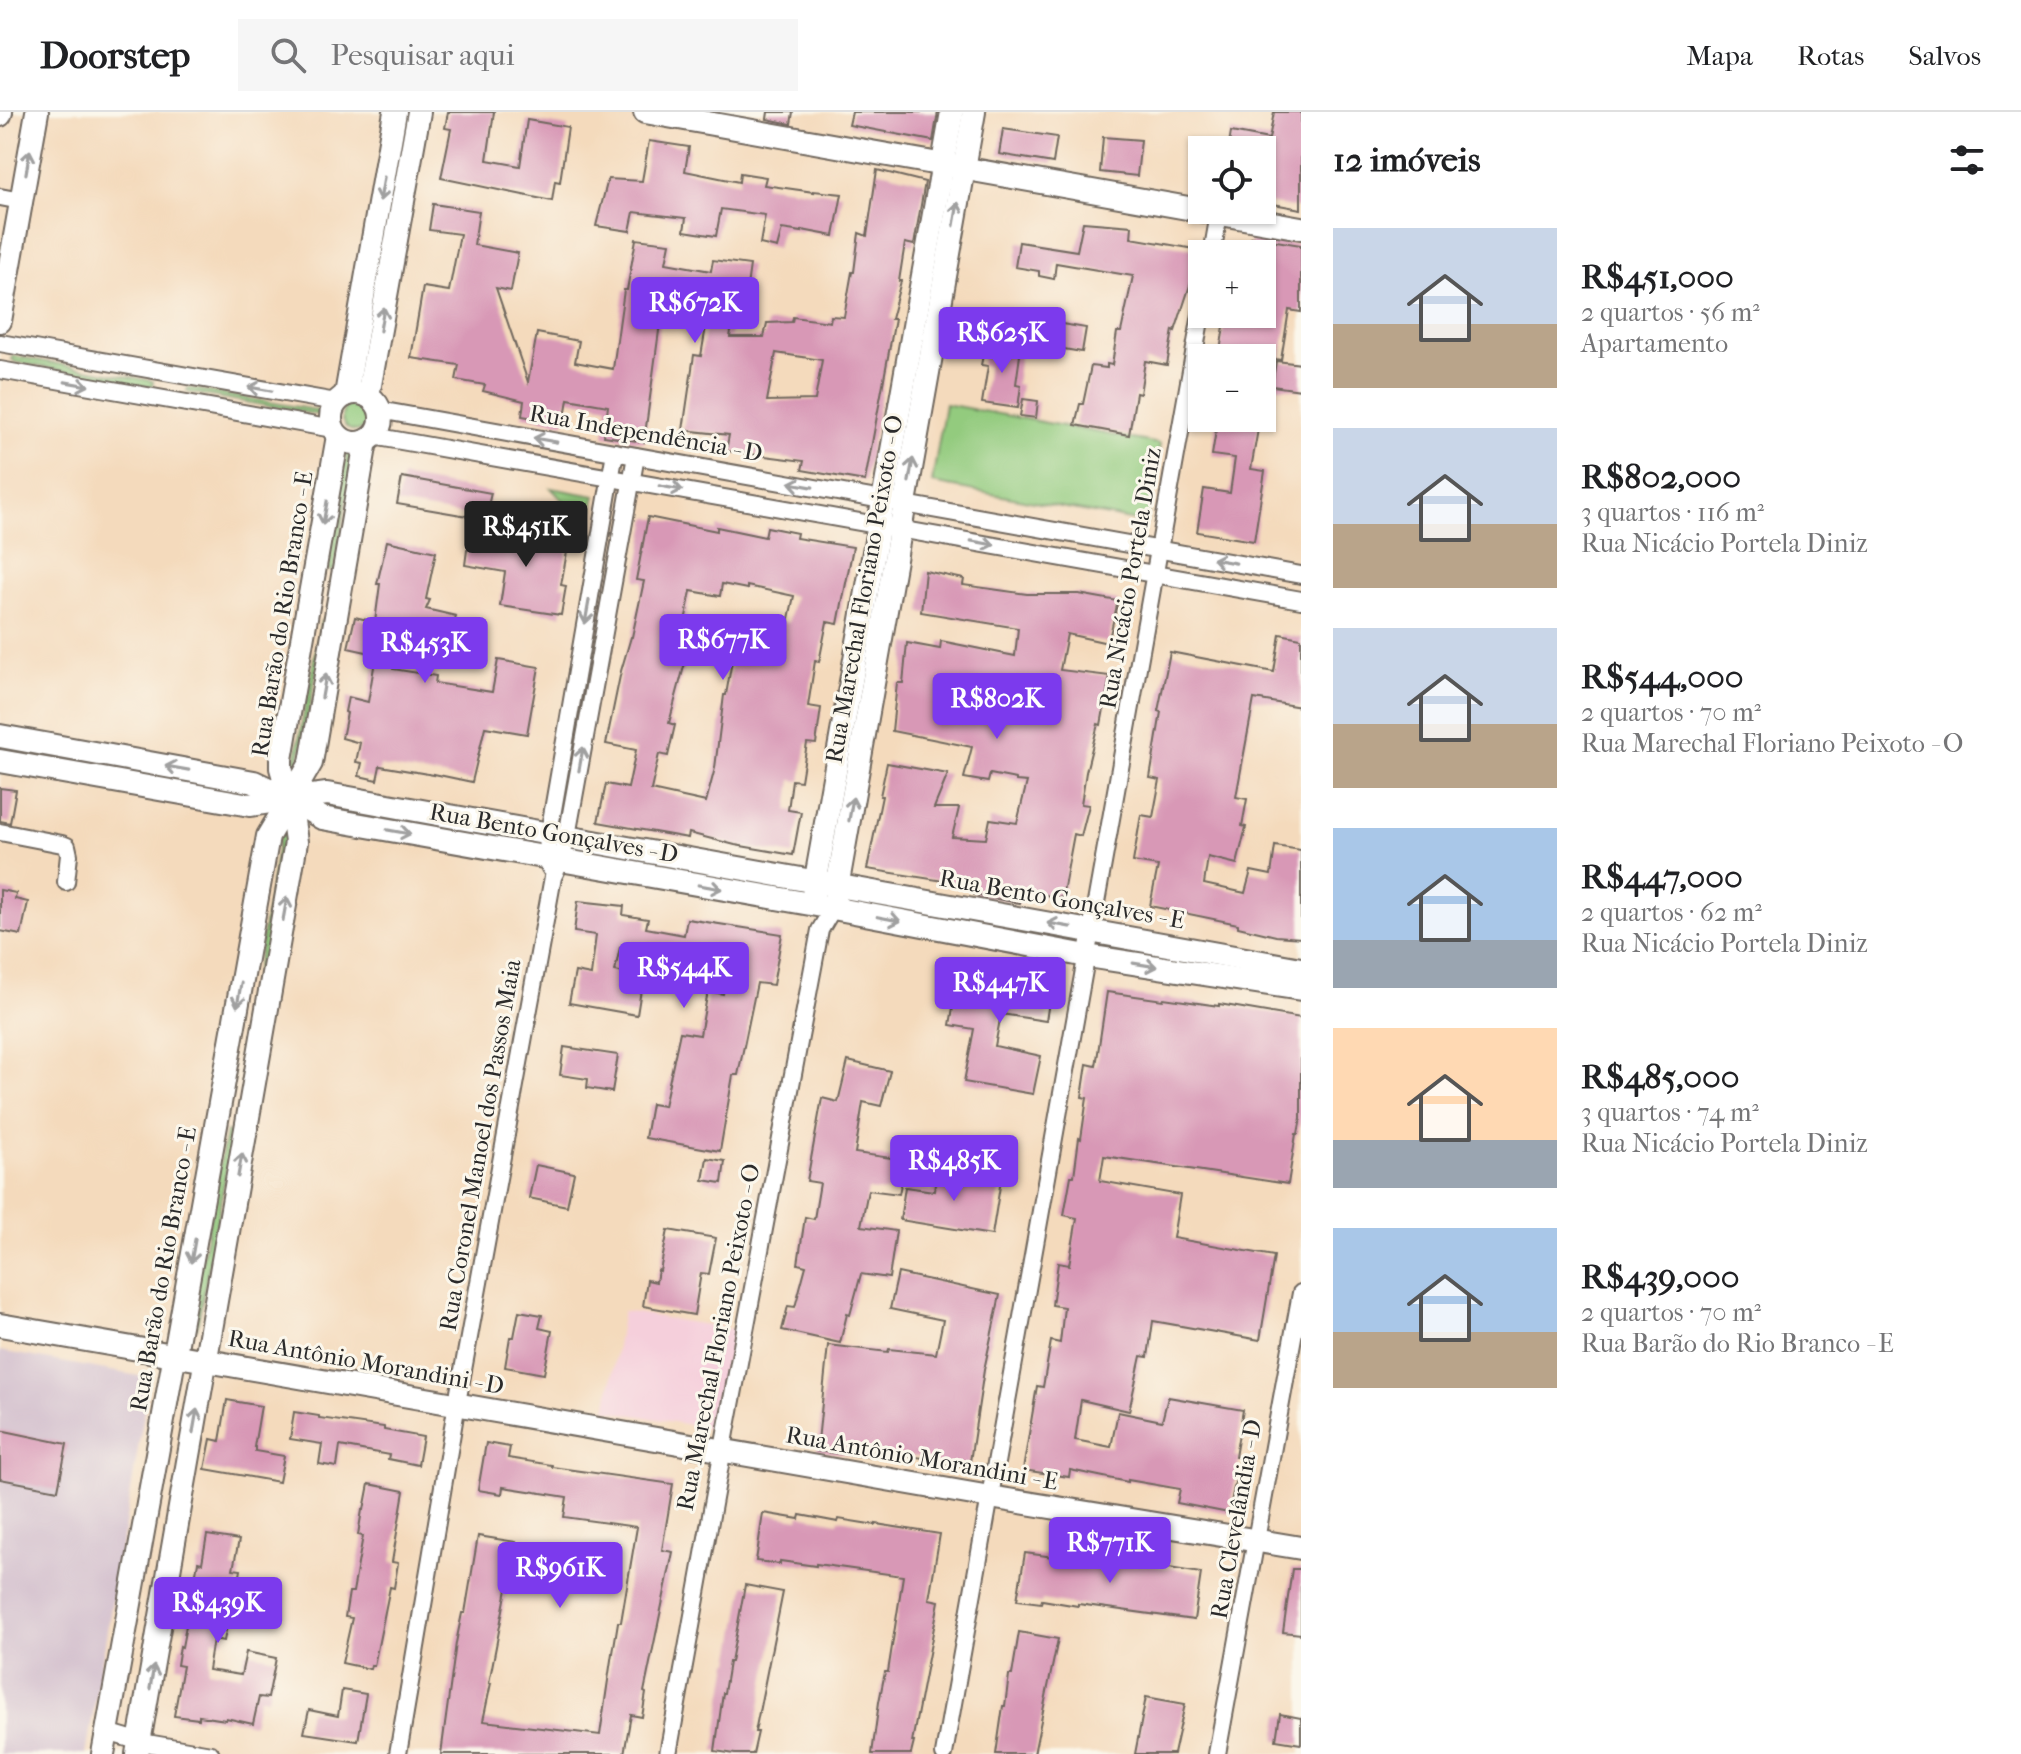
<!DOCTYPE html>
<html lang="pt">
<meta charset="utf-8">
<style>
:root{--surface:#fff;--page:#f6f6f6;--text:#202124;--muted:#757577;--line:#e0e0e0;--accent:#7c3aed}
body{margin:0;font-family:"IM FELL French Canon",serif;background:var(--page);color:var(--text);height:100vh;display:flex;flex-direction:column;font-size:30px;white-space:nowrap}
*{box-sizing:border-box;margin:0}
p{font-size:26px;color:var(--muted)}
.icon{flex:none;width:44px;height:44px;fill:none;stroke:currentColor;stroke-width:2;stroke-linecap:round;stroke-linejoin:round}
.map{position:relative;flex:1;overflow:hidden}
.panel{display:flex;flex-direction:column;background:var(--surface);width:720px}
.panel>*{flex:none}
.fabs{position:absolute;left:1188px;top:24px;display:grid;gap:16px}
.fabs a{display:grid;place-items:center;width:88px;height:88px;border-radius:0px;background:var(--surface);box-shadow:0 2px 6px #0004;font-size:40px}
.price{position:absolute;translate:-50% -68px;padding:0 18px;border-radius:8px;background:var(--accent);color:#fff;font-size:26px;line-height:52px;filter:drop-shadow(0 2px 4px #0008)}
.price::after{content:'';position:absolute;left:50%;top:48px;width:24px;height:18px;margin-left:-12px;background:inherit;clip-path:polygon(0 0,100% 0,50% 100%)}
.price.selected{background:#222;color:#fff}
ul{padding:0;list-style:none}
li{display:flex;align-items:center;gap:24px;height:200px;padding:0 32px}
li span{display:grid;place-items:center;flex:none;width:224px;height:160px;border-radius:0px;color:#555}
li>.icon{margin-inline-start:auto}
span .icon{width:96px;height:96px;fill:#fffc;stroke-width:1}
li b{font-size:34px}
h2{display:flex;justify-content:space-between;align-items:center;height:96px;padding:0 32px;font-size:34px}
header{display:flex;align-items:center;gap:48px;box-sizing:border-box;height:112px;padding:0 40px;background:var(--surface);border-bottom:2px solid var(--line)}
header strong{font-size:38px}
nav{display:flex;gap:44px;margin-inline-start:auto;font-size:28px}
.search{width:560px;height:72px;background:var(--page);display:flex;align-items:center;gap:20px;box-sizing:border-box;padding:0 28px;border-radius:0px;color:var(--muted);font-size:30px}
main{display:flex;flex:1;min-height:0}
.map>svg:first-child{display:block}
.built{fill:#f5cfdb}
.industrial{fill:#d1bdcc}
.green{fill:#93cb7e;stroke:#5f7b54;stroke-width:2}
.building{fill:#d898b6;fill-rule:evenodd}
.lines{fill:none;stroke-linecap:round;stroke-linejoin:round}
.street-casing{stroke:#71685e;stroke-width:20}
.secondary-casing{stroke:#71685e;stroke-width:26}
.street{stroke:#fff;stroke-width:16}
.secondary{stroke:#fff;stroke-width:22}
.oneway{stroke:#a0a0a0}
.labels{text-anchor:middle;stroke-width:6;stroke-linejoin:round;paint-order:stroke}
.street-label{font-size:24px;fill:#2b2b2b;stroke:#fbf7ec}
</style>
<header>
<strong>Doorstep</strong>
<div class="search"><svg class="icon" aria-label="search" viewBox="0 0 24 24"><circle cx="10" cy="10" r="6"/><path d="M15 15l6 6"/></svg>Pesquisar aqui</div>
<nav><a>Mapa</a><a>Rotas</a><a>Salvos</a></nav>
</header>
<main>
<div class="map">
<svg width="1301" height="1642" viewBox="0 0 1301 1642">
<rect width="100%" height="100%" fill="#fbf7ec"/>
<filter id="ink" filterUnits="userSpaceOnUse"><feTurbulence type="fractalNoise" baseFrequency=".0125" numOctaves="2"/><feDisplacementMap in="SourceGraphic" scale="16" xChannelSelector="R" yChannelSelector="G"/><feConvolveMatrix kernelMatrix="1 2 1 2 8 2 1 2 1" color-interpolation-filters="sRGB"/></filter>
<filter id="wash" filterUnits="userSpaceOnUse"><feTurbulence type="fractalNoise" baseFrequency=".006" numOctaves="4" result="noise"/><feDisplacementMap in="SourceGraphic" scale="32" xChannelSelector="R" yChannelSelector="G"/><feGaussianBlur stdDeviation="1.8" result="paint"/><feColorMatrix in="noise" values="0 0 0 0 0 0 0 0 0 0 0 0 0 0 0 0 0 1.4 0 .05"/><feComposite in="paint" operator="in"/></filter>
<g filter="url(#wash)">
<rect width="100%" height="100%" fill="#f4dabc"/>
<!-- built -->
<path class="built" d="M623,1199l114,19 -18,100 -113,-20z"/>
<!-- industrial -->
<path class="industrial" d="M0,1239l150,27 -64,376h-86z"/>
<!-- green -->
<g class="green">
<path d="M13,244l140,25 -1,6 -136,-25 -4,-2z"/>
<path d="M188,276l133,23 -1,4 -133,-23z"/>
<circle cx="356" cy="305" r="14"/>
<path d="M945,292l215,40 -13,79 -215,-40z"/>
<path d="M347,339l7,3 -20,117 -6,-1z"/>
<path d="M551,376l44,8 -6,31z"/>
<path d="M321,509l5,2 -29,148h-4z"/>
<path d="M280,721l8,1 -38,213 -7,-1z"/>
<path d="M226,1020l7,2 -36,194 -7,-2z"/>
</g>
<g id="blocks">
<!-- building -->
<g class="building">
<path d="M448,0h46l-7,48 33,6 7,-46 41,7 -8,55 -5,-1 -3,20 -111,-23 10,-49 -6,-1z"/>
<path d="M768,0h25l-2,12 -24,-5z"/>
<path d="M852,0h86l-5,29 -84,-16z"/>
<path d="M1274,0h27v97l-39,-7v-52h-34l3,-18 38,7z"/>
<path d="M1003,17l54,8 -4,26 -54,-9z"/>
<path d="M1103,25l38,3 -4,36 -37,-4z"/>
<path d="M649,29l40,6 -4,24 54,11 1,-9 26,4 -2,8 50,7v-1l28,3 -8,42 -32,-6v2l-20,-3 -5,19 -17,-4 5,-29 -44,-6 -5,27 -32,-5 2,-13 -52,-6 -4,19 -34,-5 12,-47 34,2z"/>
<path d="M877,58l48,12 -11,63 -9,-2 -6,38h2l-10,38h4l-30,162 -63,-11 2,-9 -78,-10 3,-16 -46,-5 11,-75 7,1 8,-47 -46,-8 -19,141 -40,-6 4,-30 -40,-7 -4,24 -42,-7 2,-15 -41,-10 2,-6 -29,-5 3,-15 -48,-7 12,-71 26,4 11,-57 -31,-4 4,-26 46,7 -5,34 44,8 -7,38 -15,-3 32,94 9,-49 42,8 -4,21 38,7 11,-79h3l9,-51 34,4 -4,20 45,8 2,-11 37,5 -4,29 -8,-1 -8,44h34l3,-14 25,-1 1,-5 37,5 1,-6 13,1 8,-45h2l5,-39 8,3zM776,241l46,7 -7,40 -48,1z"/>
<path d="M1083,110l49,4 -1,12 64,11 -4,33 -16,49 -2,-1 -6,35 -22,-4 -5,33 -4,-1 -7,42 -54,-10 5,-21h3l8,-38 16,2v-4l5,1 5,-33h4l12,-56 -77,-13 -2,16 -15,-3v-5l-24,-4 4,-25 58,9z"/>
<path d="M1251,125l50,8v67l-12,-2 -8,50 -61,-9 6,-37h36v-60h-13z"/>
<path d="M1050,210l36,6 -4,24 -36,-6z"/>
<path d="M986,229l35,7 -5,36 5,1 -3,23 -36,-5 6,-37 -7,-1z"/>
<path d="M1276,249l25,3v26l-29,-4z"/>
<path d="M1023,287l15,2 -2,17 -16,-2z"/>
<path d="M1218,306h42l-9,51 14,2 -11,70 -57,-9 7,-43 26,4 5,-35 -23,-3z"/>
<path d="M402,365l89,16 -6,26 -88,-15z"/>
<path d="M648,405l69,14v-4l48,10 2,-10 30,6 -1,5 57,9 -15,77 -11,-2 -8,40 -4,-1 -7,45 13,2 -5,36 -9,-1 -6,38 -9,-1 -4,30 13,2 -8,43 -58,-10 -46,-12 -1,5 -90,-16 8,-38 22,4 8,-38 -30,-6 15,-73 10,-34h1l12,-56 -8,-1zM722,472l25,5v-3l47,10 -6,27 -10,-2 -8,40 -37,-6 -7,40h-2l-9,73 -9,34 -55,-12 8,-36 9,2 7,-31 -6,-2 17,-64 19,4 7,-30 -28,-6 7,-36 29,5z"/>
<path d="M492,415l77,14 -8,44 5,1 -5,29 -61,-9 5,-34 -40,-7 2,-15 21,-2z"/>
<path d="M387,429l49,11 -10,47 4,1 -4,9 30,7 -7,29 -49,-10 -7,34 43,7 -1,7 57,9 6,-32 41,7 -12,67 -42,-7 -13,55 -38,-8v1l-54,-9 -3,14 -18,-4 3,-13 -6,-1 4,-19 -18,-5 5,-25 -2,-1 3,-15 20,5 7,-41 -5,-1 1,-7 -23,-5 7,-31 20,5 5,-38h-3z"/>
<path d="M925,459l39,8 -1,6 64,9h52l39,7 -10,42 -41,-9 -7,36 50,6 -9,49 -3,-1 -12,48 -5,32 8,1 -8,31 -7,-2 -12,64 -40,-7 -2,12 -46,-8 2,-9 -109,-17 15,-73h-2l7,-33 61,11 -14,34h25l-7,29 34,2 4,-20 27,4 10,-41 -11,-1v-2l-26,-5 -2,8 -24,-4 8,-31 -80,-16 5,-48h6l4,-40 33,6 1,-8 74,15 3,-28 -97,-16z"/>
<path d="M1280,522l21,4v69l-47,-8 -18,98 11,2 -5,27 4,1 -9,37 -29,-7 -4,27 41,9 6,-22 20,4 4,-29 26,4v88l-25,-2 -38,-9v-3l-88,-18 8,-40 -25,-4 8,-47 12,2 7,-37 -10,-2 11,-66 -3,-1 12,-59 104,20z"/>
<path d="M0,676l16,2 -6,33 -10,-2z"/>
<path d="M0,778l16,3 -1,6 13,3 -7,33 -21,-4z"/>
<path d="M578,789l46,5 -1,9 25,4 -2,9 38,7 3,-16 95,15 -9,51 -16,-2 -19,92h-5l-13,76 -75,-13 6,-34 13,2 16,-74 20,3 8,-44 15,3 4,-26 -107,-21 -5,24 28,6 -6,38 -68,-12 6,-31 16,3 5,-40 -22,-3z"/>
<path d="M960,855l56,10 1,-7 36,6 -7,45 -45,-7 -6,32 46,10 -8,38 -69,-12 10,-53 -24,-4z"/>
<path d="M1107,880l56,8 1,-2 55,8v-2l82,14v100l-3,16h-2l-8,50 -184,-28 -4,25 80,14 -7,43 101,18 -14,84 -107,-19 -5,36 -7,-1 -12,55 -48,-11 -6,40 36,7 7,-35 44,9 6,-24 75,13 -8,47h5l-11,56 -52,-10 3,-14 -52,-9v2l-58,-12 -1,7 -46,-7 14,-84 6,1 8,-46 9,2 4,-36 -12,-2 6,-42 11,2 8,-47 -13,-3 7,-39h3l5,-38 2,1 6,-41 -5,-1 5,-33 9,2z"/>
<path d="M564,935l54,8 -6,37 -25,-4 1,-9 -28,-4z"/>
<path d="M848,949l42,10 -9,35 -18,-4 -8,51 51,7 -7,34 -31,-4 -7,36 35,5 -7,47 -28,-4 -11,41 -3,-1 -7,29 -58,-13 6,-24 7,1 11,-41 -8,-2 7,-47 9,2 6,-36 -13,-2 15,-83 16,4z"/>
<path d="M707,1046l18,3 -3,22 -19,-3z"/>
<path d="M536,1053l38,8 -7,33 -38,-8z"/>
<path d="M937,1058l64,10 -9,55 -92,-15 5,-33 29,4z"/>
<path d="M668,1118l48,8 -7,36 -8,-1 -7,42 -51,-9 4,-26 9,2 2,-12 2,1z"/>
<path d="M898,1161l102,22 -16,75 -15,98 -45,-7 1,-3 -55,-6 -1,5 -52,-6 11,-106 60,7 1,-3 47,5 7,-34 -53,-11z"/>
<path d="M519,1199l23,4 -3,13 13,3 -8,43 -39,-7 5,-30h4z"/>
<path d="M227,1288l34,6 -7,41h1v4l29,5 -5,26 -74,-13 6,-30 9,2z"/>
<path d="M294,1300l25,4v2l65,9v3l39,7 -5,28 -30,-6 1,-4 -49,-9 -3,21 -18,-3 3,-20 -32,-5z"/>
<path d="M0,1318l67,14 -9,46 -58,-11z"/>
<path d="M486,1331l24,4 -2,11 44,7v2l121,17 -11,66 11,2 -29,140 2,1 -4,24 -11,-2 -7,39h-183l15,-111 6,-30h3l13,-77 38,6 -27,141h2l-8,38 117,14 12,-82h1l5,-31h3l16,-95 -73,-10 3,-20 -64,-10 -1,7 -24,-4z"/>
<path d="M369,1372l35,7 -12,71 6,1 -4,25 -4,-1 -16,79 -3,-1 -1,4 -28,-6 10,-45 -7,-1 4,-25h4l10,-56 -5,-1 4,-25h2z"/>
<path d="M763,1401l36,6 1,-4 38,7 1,-3 37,6v-1l64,10 -11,65 10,2 -27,141h2l-3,12h-39l7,-52 6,-30h3l15,-96 -87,-12v2l-36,-5v3l-24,-3z"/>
<path d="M207,1423l32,5 -6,29 8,1 -4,21 -3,-1 -10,51 -11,-2 -5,31 33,5 5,-23 30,6 -8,40 -9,-1 -6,27 -27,-6v2l-27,-4v3l-25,-3 9,-50 -6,-1 3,-19 2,1 16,-85 4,1z"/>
<path d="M1025,1441l36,5v-3l39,6v-2l37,6v-2l64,10 -7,47 -116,-16v2l-36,-6 -1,3 -24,-3z"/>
<path d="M1292,1457h9v65l-18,-2z"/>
<path d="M745,1473l38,7 -28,140h3l-5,22h-18l-20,-3 8,-58h1l5,-31h2z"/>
<path d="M1019,1520l39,7 -24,115h-38l7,-48h2l4,-31h3z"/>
<path d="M342,1578l24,4 -8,47 -54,-8 5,-23 29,6z"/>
<path d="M1146,1585l39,7 -11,50h-39z"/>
<path d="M1280,1602l21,4v26l-25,-4z"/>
</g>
</g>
</g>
<g filter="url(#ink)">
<use href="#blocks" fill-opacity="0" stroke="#71685e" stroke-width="2"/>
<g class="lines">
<!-- street casing -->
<g class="street-casing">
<g id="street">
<path d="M0,85l21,4"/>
<path d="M1212,142l7,-40"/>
<path d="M0,231l336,59"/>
<path d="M0,258l333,59"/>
<path d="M379,298l922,165"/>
<path d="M373,324l928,164"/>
<path d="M0,720l62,12 5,2 2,9 -3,27"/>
<path d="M550,756l-4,-10 3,-25 66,-381"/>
<path d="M107,1620l34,10 70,12"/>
<path d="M398,1642l59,-351 96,-526 8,-16 6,-25 69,-380"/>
<path d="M668,1642l58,-322 94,-502 13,-22"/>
<path d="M944,1642l258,-1445"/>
<path d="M1217,1642l84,-461"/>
</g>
</g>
<!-- secondary casing -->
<g class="secondary-casing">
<g id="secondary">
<path d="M645,0l656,116"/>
<path d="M0,3l1,-3"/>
<path d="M0,209l37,-209"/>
<circle cx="356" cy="306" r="25"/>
<path d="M346,283l49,-283"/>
<path d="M368,284l51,-284"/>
<path d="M0,624l254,46 36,17 37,-5 974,175"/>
<path d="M0,649l250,44 40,-6 32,19 511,90 254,48 214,33"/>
<path d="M813,784l139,-784"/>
<path d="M835,787l139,-787"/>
<path d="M0,1213l990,172 311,51"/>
<path d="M103,1642l165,-918 22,-37 -9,-31v-9l57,-323"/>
<path d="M137,1642l159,-912 -6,-43 21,-36 55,-322"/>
</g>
</g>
<!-- street -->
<use href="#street" class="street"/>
<!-- secondary -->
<use href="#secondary" class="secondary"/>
</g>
<!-- one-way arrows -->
<defs><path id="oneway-shaft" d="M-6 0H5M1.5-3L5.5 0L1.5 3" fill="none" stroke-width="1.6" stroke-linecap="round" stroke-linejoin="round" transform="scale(2)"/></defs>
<g class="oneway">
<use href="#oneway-shaft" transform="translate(28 50) rotate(-80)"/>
<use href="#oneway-shaft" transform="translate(382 77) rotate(100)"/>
<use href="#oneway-shaft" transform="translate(956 102) rotate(-80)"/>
<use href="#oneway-shaft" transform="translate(382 207) rotate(-80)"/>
<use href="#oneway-shaft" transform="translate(77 272) rotate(10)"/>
<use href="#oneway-shaft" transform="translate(260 277) rotate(-170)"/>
<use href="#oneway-shaft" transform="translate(545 328) rotate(-170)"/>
<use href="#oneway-shaft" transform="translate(911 358) rotate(-80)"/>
<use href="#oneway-shaft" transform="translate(801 373) rotate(-170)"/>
<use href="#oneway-shaft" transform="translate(671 376) rotate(10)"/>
<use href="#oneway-shaft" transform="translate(325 401) rotate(100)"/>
<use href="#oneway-shaft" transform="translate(983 431) rotate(10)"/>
<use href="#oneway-shaft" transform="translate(1224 449) rotate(-170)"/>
<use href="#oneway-shaft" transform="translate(587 500) rotate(100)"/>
<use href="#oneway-shaft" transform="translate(324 574) rotate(-80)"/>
<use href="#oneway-shaft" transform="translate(581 647) rotate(-80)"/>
<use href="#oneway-shaft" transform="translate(177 656) rotate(-170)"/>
<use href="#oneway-shaft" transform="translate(851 697) rotate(-80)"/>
<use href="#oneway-shaft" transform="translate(399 720) rotate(10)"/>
<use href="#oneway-shaft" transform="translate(710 775) rotate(10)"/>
<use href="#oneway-shaft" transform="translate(285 797) rotate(-80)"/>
<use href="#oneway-shaft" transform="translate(889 807) rotate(11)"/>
<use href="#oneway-shaft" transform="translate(1059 813) rotate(-170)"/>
<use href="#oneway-shaft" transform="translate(1145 853) rotate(9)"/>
<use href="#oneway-shaft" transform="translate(239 883) rotate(100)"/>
<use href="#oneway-shaft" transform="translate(240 1053) rotate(-80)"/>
<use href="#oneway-shaft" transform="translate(193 1139) rotate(100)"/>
<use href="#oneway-shaft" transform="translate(195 1309) rotate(-80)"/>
<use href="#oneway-shaft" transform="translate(152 1565) rotate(-80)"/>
</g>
</g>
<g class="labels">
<!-- street labels -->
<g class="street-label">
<text transform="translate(646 321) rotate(10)" y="8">Rua Independência - D</text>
<text transform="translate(1130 466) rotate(-80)" y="8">Rua Nicácio Portela Diniz</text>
<text transform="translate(864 477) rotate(-80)" y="8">Rua Marechal Floriano Peixoto - O</text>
<text transform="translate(282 502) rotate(-81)" y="8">Rua Barão do Rio Branco - E</text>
<text transform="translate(554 721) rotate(10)" y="8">Rua Bento Gonçalves - D</text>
<text transform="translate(1062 787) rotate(10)" y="8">Rua Bento Gonçalves - E</text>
<text transform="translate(480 1033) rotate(-80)" y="8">Rua Coronel Manoel dos Passos Maia</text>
<text transform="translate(163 1157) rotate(-80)" y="8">Rua Barão do Rio Branco - E</text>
<text transform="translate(718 1225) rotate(-79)" y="8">Rua Marechal Floriano Peixoto - O</text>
<text transform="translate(366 1250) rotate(10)" y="8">Rua Antônio Morandini - D</text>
<text transform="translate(922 1346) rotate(10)" y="8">Rua Antônio Morandini - E</text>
<text transform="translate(1236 1407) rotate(-80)" y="8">Rua Clevelândia - D</text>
</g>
</g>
</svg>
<div class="fabs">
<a><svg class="icon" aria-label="locate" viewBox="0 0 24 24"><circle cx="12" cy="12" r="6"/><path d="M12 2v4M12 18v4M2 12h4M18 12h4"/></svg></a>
<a>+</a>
<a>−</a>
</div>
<b class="price" style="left:695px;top:233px">R$672K</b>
<b class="price" style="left:1002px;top:263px">R$625K</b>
<b class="price selected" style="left:526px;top:457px">R$451K</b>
<b class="price" style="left:723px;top:570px">R$677K</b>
<b class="price" style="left:425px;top:573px">R$453K</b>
<b class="price" style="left:997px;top:629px">R$802K</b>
<b class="price" style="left:684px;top:898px">R$544K</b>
<b class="price" style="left:1000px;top:913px">R$447K</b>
<b class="price" style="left:954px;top:1091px">R$485K</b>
<b class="price" style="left:1110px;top:1473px">R$771K</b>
<b class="price" style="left:560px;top:1498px">R$961K</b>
<b class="price" style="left:218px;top:1533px">R$439K</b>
</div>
<section class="panel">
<h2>12 imóveis<svg class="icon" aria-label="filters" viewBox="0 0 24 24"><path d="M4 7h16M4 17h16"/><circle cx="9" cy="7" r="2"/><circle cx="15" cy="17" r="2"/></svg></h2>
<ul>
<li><span style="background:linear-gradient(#c9d6e8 60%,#b9a48a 0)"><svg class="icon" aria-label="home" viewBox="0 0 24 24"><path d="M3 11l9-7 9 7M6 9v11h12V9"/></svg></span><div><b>R$451,000</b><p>2 quartos · 56 m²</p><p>Apartamento</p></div></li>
<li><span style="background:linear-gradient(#c9d6e8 60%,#b9a48a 0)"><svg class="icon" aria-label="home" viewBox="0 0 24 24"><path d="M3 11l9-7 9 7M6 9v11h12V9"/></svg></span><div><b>R$802,000</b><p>3 quartos · 116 m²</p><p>Rua Nicácio Portela Diniz</p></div></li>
<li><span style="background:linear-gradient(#c9d6e8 60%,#b9a48a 0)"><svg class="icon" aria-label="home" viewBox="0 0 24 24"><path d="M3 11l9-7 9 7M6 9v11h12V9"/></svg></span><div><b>R$544,000</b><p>2 quartos · 70 m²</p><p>Rua Marechal Floriano Peixoto - O</p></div></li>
<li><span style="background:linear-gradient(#a9c7e8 70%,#9aa5b1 0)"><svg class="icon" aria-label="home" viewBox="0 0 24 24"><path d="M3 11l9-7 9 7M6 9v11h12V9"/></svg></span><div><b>R$447,000</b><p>2 quartos · 62 m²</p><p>Rua Nicácio Portela Diniz</p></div></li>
<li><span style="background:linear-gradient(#ffd9b3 70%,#9aa5b1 0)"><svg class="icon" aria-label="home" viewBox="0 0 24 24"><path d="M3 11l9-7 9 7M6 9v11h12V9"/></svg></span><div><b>R$485,000</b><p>3 quartos · 74 m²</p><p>Rua Nicácio Portela Diniz</p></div></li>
<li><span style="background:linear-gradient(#a9c7e8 65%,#b9a48a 0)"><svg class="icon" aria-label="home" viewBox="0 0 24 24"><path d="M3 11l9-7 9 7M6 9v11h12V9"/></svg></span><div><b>R$439,000</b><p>2 quartos · 70 m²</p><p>Rua Barão do Rio Branco - E</p></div></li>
</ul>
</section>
</main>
